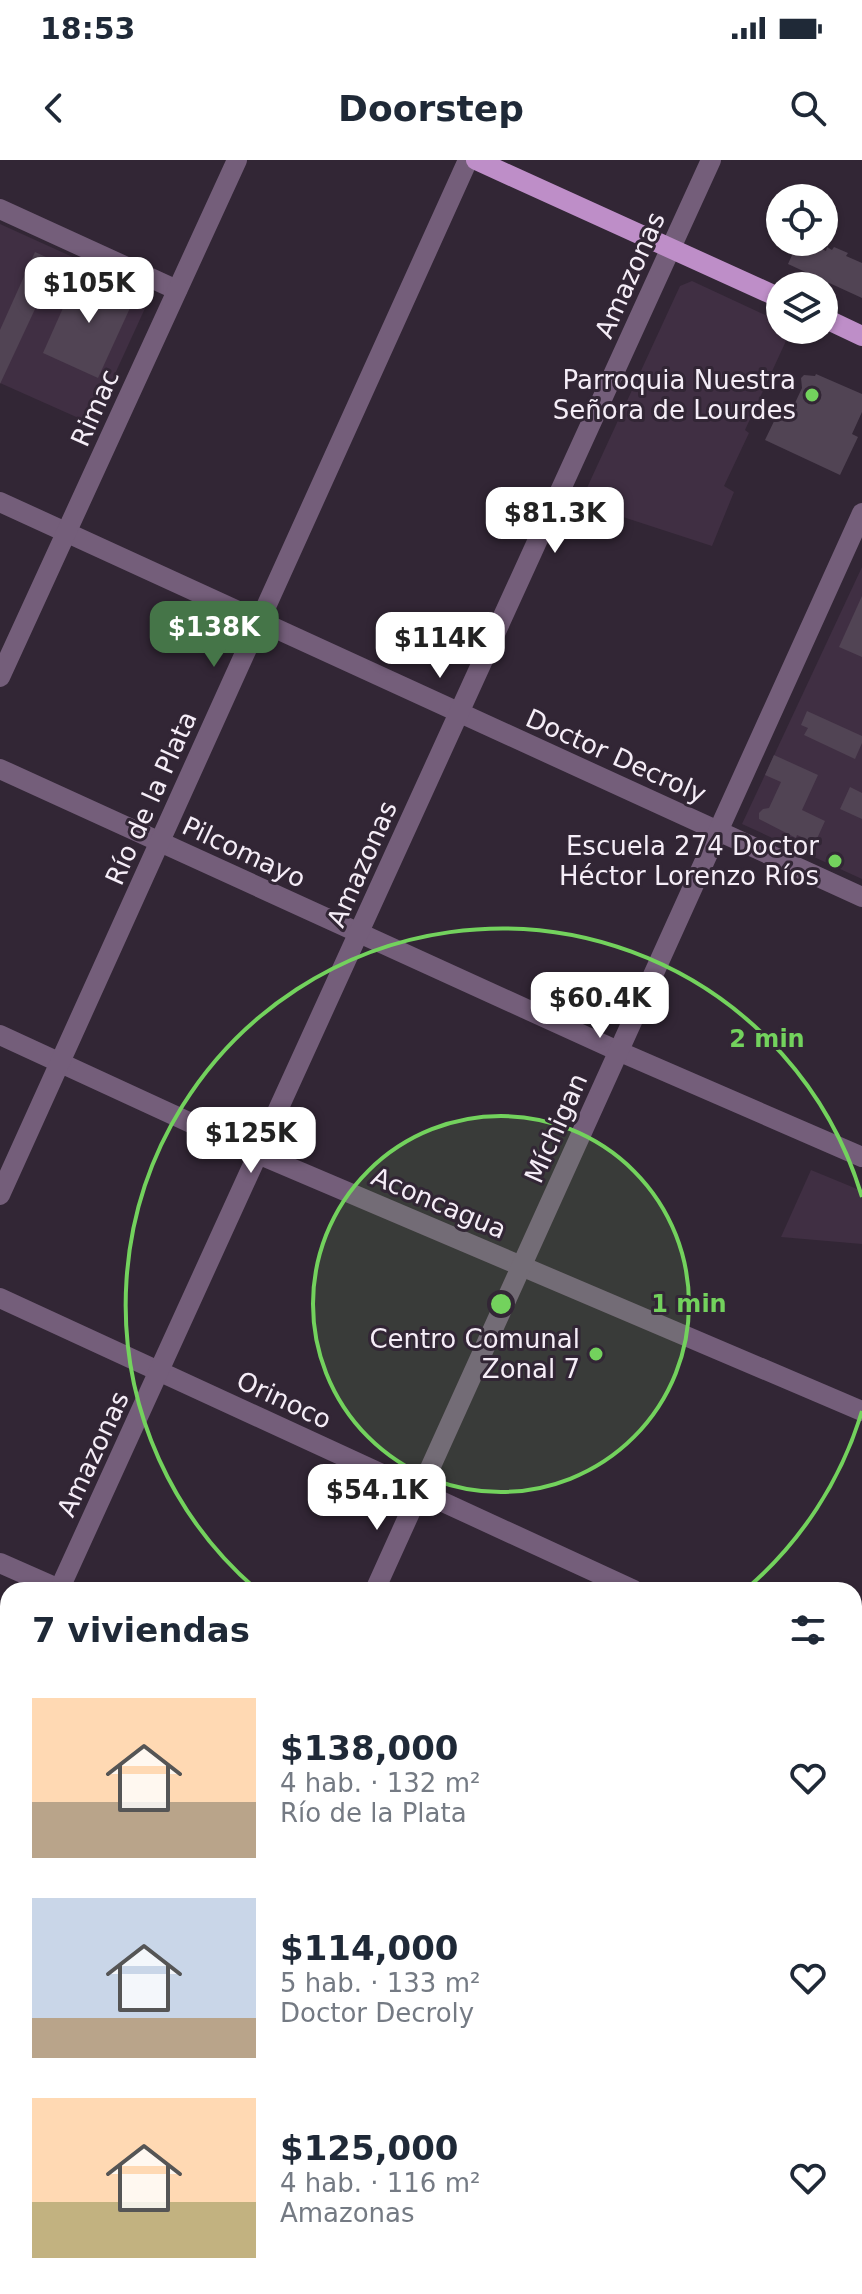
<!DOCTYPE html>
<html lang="es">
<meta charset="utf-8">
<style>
:root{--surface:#fff;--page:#f6f6f7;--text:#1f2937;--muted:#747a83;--accent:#457548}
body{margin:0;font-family:"DejaVu Sans",sans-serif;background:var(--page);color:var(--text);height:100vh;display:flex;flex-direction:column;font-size:30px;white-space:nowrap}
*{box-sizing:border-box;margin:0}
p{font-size:26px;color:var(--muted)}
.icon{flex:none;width:44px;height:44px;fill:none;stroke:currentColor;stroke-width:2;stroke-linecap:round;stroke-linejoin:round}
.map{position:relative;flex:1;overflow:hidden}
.details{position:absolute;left:0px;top:1422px;width:862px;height:712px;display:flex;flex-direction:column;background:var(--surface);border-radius:24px 24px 0 0;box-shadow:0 2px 6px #0004}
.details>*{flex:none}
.controls{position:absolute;left:766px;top:24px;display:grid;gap:16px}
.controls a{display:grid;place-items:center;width:72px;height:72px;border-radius:50%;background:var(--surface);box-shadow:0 2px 6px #0004;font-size:40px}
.price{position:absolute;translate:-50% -68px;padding:0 18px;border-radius:16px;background:#fff;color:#222;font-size:26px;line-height:52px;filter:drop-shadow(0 2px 4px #0008)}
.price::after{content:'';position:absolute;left:50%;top:48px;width:24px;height:18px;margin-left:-12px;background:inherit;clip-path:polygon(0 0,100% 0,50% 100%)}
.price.on{background:var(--accent);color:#fff}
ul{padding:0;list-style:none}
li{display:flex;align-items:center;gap:24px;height:200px;padding:0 32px}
li span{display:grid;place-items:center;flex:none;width:224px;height:160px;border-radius:0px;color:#555}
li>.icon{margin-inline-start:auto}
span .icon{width:96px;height:96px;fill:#fffc;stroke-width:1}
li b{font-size:34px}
h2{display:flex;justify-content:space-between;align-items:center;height:96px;padding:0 32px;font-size:34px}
.status{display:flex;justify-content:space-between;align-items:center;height:56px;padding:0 40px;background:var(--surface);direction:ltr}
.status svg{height:22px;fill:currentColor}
header{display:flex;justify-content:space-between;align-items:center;height:104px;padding:0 32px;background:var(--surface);font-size:36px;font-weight:800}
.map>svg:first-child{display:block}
.built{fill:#402f43}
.water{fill:#8c5798}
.building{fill:#514454}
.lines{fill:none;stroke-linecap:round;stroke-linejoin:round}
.minor{stroke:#745e7a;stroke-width:20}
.major{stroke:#be8ec8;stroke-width:20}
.ring{fill:none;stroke:#73d25d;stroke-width:4}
.poi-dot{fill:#73d25d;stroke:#322635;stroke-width:3}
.labels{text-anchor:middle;stroke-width:6;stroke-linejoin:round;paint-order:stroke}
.street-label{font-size:26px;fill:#f5edf7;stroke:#322635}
.poi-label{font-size:26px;fill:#f5edf7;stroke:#322635;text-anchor:end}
.centre{fill:#73d25d;stroke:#322635;stroke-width:4}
.ring-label{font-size:24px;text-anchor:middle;font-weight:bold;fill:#73d25d;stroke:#322635;stroke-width:6;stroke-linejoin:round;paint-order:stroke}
</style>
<div class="status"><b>18:53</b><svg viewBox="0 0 49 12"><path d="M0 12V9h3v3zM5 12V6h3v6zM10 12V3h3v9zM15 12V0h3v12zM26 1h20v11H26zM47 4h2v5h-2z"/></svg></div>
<header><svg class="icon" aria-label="back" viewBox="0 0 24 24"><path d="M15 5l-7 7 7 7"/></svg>Doorstep<svg class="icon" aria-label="search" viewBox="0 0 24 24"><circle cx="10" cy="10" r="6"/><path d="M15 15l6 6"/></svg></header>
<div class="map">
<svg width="862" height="2134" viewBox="0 0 862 2134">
<rect width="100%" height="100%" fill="#322635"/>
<!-- built -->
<g class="built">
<path d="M0,64l152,69 -60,131 -92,-41z"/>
<path d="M692,121l88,41v8h11l-46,100 4,3 -25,53 10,6 -22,54 -132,-43 100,-217z"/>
<path d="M862,407v312l-120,-55z"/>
<path d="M811,1010l51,21v53l-81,-7z"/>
</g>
<!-- water -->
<path class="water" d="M854,1928l8,4v202h-786l8,-8h770z"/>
<!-- building -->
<g class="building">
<path d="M798,82h9l19,9 1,-4 5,3 2,-3 14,6 -2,3 16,7v35l-74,-34z"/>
<path d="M35,92l22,10 -57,122v-54z"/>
<path d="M79,112l56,25 -37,81 -55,-25z"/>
<path d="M816,214l46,20v18l-10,22 6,3 -18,38 -75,-35 13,-27 10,5 14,-30 -1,-10 3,-3 11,1z"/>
<path d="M862,436v61l-23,-10z"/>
<path d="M807,551l55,25v7l-7,16 -51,-24 4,-7 -7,-3z"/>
<path d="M774,595l44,20 -16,35 23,11 -10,22 -18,-8 -1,3 -37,-19v-6l4,-4 6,-1 12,-26 -16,-7z"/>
<path d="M850,627l12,6v26l-22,-10z"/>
</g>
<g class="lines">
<!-- minor -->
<g class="minor">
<path d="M0,49l177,81"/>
<path d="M0,342l862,395"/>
<path d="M0,517l237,-517"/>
<path d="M0,609l618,282 244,106"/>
<path d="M0,875l258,119 604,257"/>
<path d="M0,1035l468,-1035"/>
<path d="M0,1138l634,292"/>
<path d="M0,1403l59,26"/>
<path d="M59,1430l652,-1430"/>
<path d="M375,1430l487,-1077"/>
<path d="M854,1531l8,4"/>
<path d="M0,1559l8,-18"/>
</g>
<!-- major -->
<g class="major">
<path d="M476,0l304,138"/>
<path d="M824,158l38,18"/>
<path d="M0,1575l8,5"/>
<path d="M0,1611l8,4"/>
<path d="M854,1772l8,5"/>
<path d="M854,1793l8,4"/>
</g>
</g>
<!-- distance rings -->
<circle cx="501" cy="1144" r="188" fill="#73d25d" fill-opacity=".12"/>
<g class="ring">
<circle cx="501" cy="1144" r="188"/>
<path d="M862 1251A376 376 0 0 1 745 1430M257 1430A376 376 0 1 1 862 1037"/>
</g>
<!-- markers -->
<g class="poi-dot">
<circle cx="812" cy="235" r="8"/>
<circle cx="835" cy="701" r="8"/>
<circle cx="596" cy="1194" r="8"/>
</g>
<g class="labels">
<!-- street labels -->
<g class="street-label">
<text transform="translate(630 115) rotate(-66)" y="9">Amazonas</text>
<text transform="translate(95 248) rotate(-66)" y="9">Rimac</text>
<text transform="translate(616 596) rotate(24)" y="9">Doctor Decroly</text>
<text transform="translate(151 638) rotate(-66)" y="9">Río de la Plata</text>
<text transform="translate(244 692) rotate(25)" y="9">Pilcomayo</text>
<text transform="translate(362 704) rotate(-66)" y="9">Amazonas</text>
<text transform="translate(556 968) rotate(-66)" y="9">Míchigan</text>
<text transform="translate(439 1043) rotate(23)" y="9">Aconcagua</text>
<text transform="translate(284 1240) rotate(25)" y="9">Orinoco</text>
<text transform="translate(93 1294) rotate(-65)" y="9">Amazonas</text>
</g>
<!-- poi labels -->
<g class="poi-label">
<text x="796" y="229">Parroquia Nuestra<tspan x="796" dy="30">Señora de Lourdes</tspan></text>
<text x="819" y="695">Escuela 274 Doctor<tspan x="819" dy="30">Héctor Lorenzo Ríos</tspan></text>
<text x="580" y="1188">Centro Comunal<tspan x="580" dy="30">Zonal 7</tspan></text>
</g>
</g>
<circle cx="501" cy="1144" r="12" class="centre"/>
<g class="ring-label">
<text x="767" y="887">2 min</text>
<text x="689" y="1152">1 min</text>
</g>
</svg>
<div class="controls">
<a><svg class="icon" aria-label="locate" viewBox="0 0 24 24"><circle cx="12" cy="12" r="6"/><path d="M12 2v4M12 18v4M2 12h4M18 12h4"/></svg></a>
<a><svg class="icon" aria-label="layers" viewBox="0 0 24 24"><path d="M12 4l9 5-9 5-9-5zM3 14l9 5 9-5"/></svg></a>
</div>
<b class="price" style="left:89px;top:165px">$105K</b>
<b class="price" style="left:555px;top:395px">$81.3K</b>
<b class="price on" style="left:214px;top:509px">$138K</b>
<b class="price" style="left:440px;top:520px">$114K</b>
<b class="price" style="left:600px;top:880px">$60.4K</b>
<b class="price" style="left:251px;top:1015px">$125K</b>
<b class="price" style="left:377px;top:1372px">$54.1K</b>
<section class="details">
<h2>7 viviendas<svg class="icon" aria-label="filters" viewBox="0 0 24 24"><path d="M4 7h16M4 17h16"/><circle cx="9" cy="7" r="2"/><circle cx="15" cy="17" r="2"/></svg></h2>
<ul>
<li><span style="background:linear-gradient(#ffd9b3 65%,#b9a48a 0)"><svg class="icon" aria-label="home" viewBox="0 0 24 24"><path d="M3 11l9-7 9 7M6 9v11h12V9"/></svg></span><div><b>$138,000</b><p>4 hab. · 132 m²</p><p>Río de la Plata</p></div><svg class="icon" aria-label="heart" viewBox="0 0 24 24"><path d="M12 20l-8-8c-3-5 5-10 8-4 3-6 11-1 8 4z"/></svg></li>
<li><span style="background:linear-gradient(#c9d6e8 75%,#b9a48a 0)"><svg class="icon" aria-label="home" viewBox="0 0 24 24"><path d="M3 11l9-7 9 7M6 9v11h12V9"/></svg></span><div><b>$114,000</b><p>5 hab. · 133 m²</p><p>Doctor Decroly</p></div><svg class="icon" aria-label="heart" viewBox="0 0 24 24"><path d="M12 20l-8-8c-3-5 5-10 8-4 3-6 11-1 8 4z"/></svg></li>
<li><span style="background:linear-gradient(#ffd9b3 65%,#c2b280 0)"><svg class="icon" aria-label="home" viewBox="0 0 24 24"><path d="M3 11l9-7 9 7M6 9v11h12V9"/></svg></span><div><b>$125,000</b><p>4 hab. · 116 m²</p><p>Amazonas</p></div><svg class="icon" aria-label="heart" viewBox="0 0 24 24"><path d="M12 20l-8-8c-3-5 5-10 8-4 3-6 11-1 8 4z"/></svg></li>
</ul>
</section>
</div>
